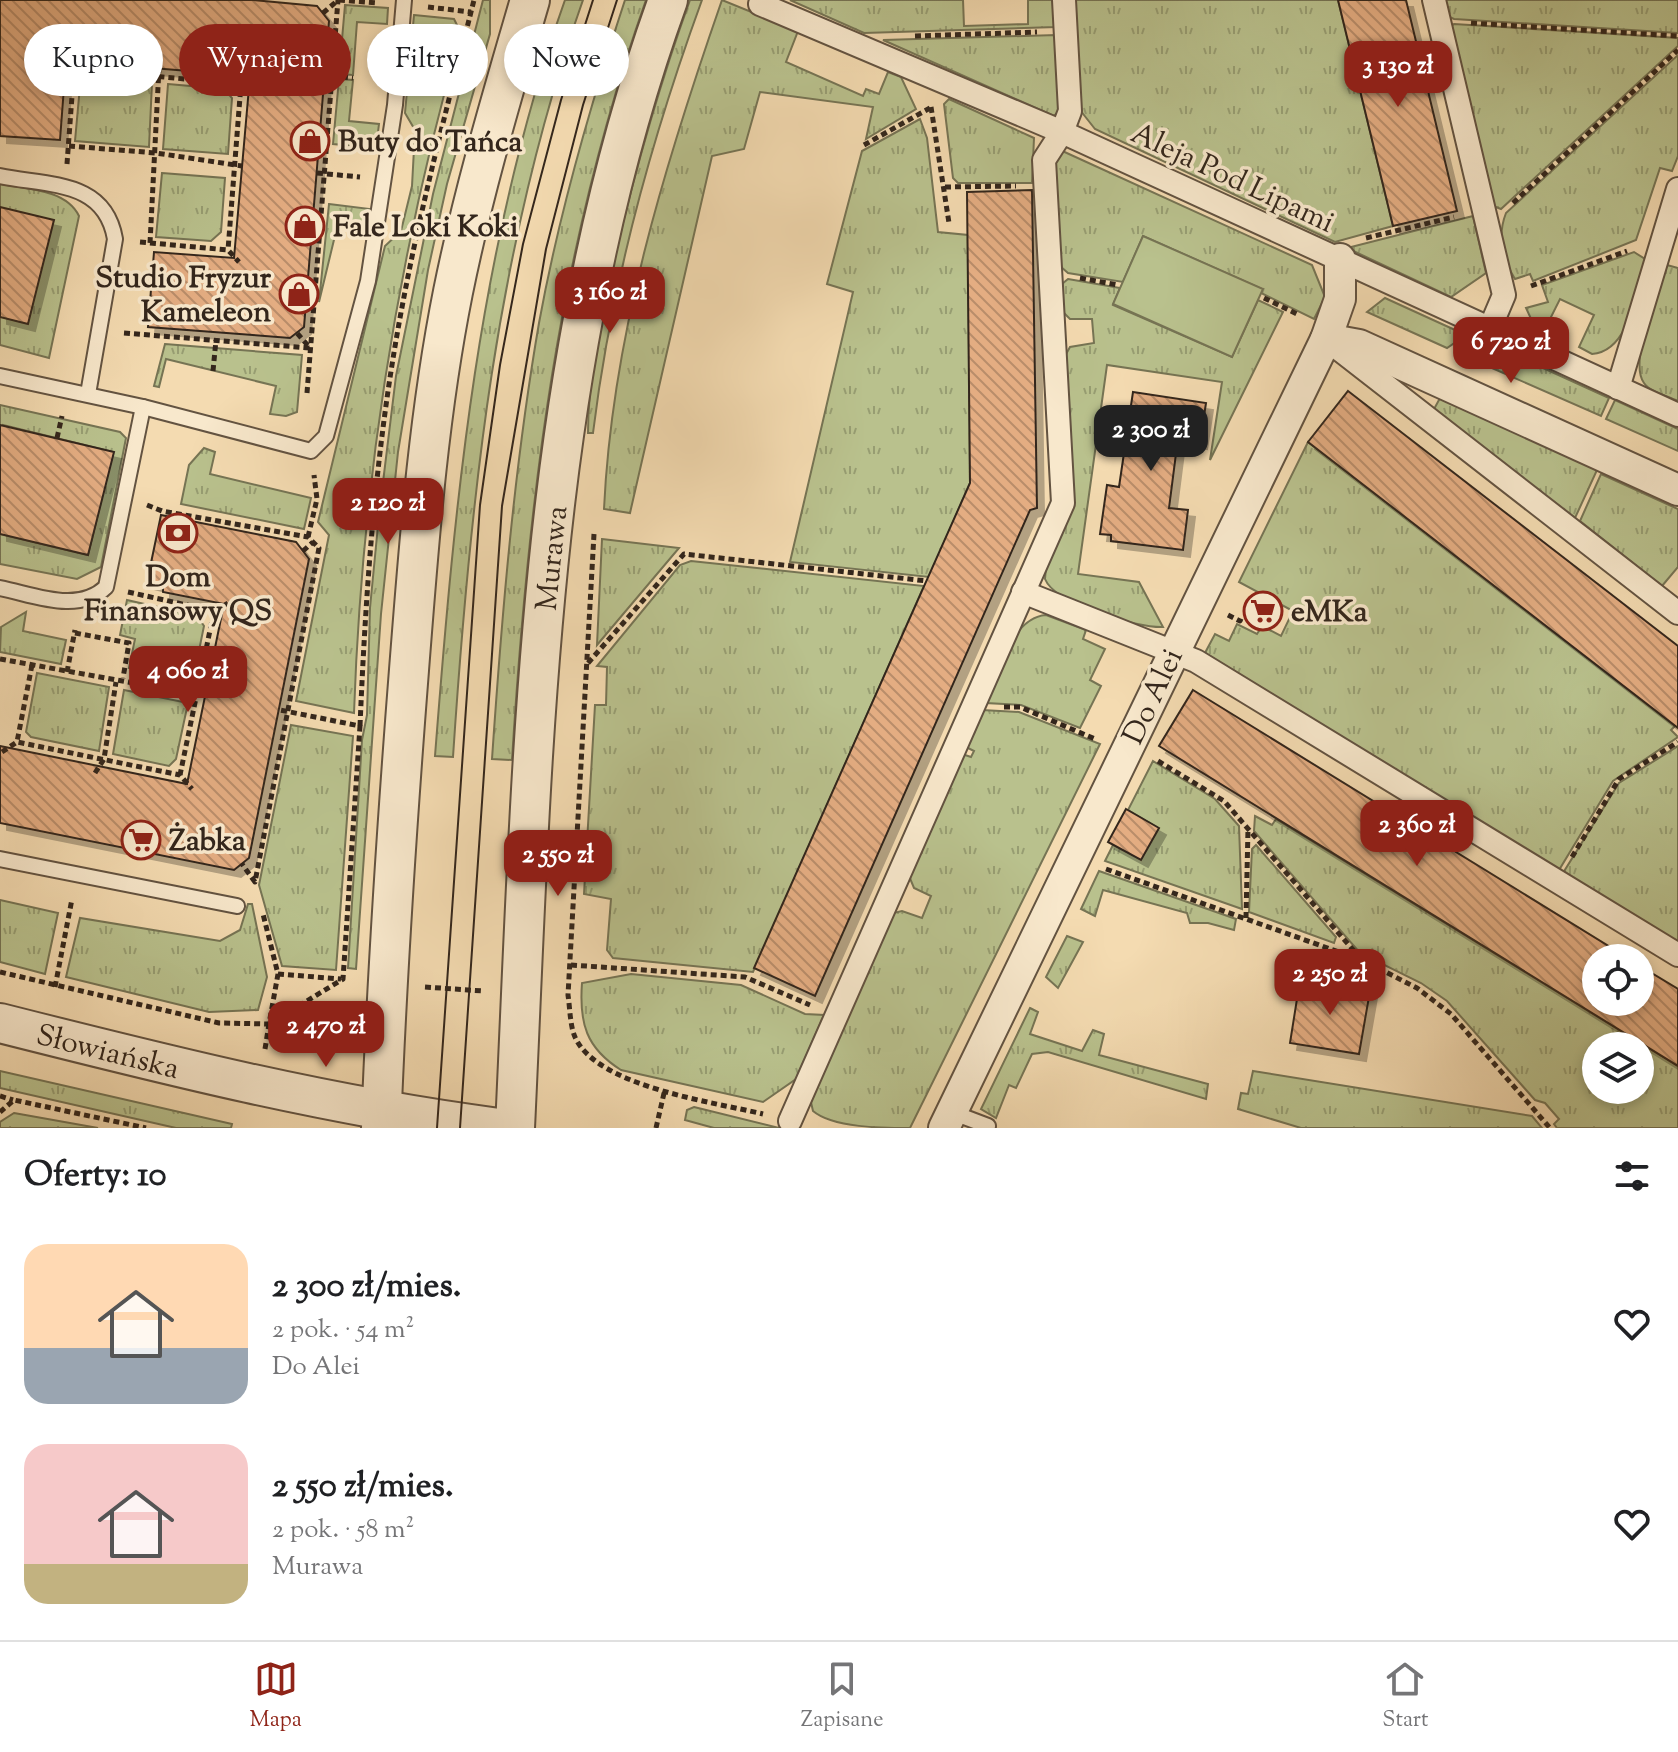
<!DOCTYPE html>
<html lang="pl">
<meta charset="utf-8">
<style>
:root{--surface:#fff;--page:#f6f6f6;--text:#202124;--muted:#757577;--line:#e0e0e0;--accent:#8f2418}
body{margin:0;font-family:"Sorts Mill Goudy",serif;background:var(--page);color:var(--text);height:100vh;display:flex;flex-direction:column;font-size:30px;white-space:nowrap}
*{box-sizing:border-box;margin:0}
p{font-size:26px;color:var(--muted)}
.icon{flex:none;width:44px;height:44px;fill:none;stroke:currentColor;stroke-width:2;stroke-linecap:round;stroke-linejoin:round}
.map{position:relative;height:1128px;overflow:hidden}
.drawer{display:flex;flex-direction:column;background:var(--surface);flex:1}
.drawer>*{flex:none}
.hud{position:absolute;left:24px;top:24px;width:800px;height:72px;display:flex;gap:16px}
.tools{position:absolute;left:1582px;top:944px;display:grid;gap:16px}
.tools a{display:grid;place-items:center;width:72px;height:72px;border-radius:50%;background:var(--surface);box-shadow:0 4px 12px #0003;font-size:40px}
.price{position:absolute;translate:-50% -68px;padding:0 18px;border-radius:16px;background:var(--accent);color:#fff;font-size:26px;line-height:52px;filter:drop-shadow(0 2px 4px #0008)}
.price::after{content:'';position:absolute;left:50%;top:48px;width:24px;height:18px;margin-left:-12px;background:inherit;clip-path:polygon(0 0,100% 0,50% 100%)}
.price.selected{background:#222;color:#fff}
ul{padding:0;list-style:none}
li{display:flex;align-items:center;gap:24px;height:200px;padding:0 24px}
li span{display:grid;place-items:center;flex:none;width:224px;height:160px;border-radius:24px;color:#555}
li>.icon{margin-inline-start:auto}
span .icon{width:96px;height:96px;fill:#fffc;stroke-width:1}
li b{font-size:34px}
h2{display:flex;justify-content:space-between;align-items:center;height:96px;padding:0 24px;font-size:34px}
.chip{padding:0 28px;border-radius:36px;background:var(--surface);box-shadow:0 4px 12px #0003;font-size:28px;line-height:72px}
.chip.selected{background:var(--accent);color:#fff}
.menu{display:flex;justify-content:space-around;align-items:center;height:112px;border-top:2px solid var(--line);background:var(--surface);font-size:22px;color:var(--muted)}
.menu a{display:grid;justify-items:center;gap:4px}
.menu .selected{color:var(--accent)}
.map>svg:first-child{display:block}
.grass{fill:url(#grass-tufts);stroke:#767454;stroke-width:2;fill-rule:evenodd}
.pitch{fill:#b9c18d;stroke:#767454;stroke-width:2}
.building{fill:url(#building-back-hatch);stroke:#33261c;stroke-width:2;filter:url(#shadow)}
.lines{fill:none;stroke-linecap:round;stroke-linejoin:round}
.service-casing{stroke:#635341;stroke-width:18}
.pedestrian-casing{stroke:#635341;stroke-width:26}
.minor-casing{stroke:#635341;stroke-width:34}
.tertiary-casing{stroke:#635341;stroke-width:42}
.path{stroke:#33261c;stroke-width:5;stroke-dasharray:6 4;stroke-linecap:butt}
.service{stroke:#f8e8cc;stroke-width:14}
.pedestrian{stroke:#f8e8cc;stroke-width:22}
.minor{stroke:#f8e8cc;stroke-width:30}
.tertiary{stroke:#f8e8cc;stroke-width:38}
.tram{stroke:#33261c;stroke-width:2}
.labels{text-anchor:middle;stroke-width:7;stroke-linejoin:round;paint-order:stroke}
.poi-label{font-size:30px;font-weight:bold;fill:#33261c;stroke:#f8e8cc;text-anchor:start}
.street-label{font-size:30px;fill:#33261c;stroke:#f8e8cc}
</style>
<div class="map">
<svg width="1678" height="1128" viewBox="0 0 1678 1128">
<defs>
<pattern id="grass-tufts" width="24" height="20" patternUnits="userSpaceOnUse" patternTransform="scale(2)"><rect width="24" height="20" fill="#b9c18d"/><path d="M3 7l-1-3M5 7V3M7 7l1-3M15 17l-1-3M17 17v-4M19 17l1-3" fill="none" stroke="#979d72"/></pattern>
<pattern id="building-back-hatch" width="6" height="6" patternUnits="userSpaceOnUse" patternTransform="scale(2)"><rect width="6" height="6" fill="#e4ad82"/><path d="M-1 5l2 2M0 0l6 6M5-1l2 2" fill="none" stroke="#b98d6a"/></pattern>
<filter id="shadow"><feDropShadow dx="7" dy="7" stdDeviation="0" flood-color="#0004"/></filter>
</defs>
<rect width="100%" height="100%" fill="#f4dbb1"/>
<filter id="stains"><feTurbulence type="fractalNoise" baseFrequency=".0025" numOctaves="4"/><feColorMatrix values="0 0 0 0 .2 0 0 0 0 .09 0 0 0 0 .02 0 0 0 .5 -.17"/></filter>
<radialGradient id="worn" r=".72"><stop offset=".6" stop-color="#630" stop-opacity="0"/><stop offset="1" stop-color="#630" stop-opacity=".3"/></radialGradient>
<!-- grass -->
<g class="grass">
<path d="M483,0h7v34l-43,150 -19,86 -30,182 -17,162 -25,355 -8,-1 14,-228 5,-25 3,-107 9,-93 17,-139 37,-182z"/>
<path d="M565,0h18c-87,245 -113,500 -130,757l-18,-1c20,-257 43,-511 130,-756z"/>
<path d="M625,0h21c-88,248 -118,499 -134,760l-20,-1c10,-146 22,-291 47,-436 20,-110 51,-217 86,-323z"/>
<path d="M690,0h12c-51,140 -91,285 -109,433h-5c0,-61 15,-121 28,-181 20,-85 44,-169 74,-252z"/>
<path d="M722,0l76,31 -12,31 77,34 3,-7 13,5 9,-22 13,5 15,32 -50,30 7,-32 -113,-15 -16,57 -32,7 -82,357 -26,-4c8,-174 61,-345 118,-509z"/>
<path d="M790,0h173l1,26 64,-2v-24h27l1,27 -192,6z"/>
<path d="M1075,0h263l55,226 -58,16 -240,-113 -15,-19z"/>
<path d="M1442,0h236v33l-224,-14 -9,-4z"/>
<path d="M345,5l43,3 -1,16 -30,-2 -4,53 -14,-1z"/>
<path d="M414,15l40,4 7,14c-64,223 -99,448 -107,680l-58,-12 33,-166 -11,-13 67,-276 16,-15 11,-45 3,-56 -10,-17z"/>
<path d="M1454,24l224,14v8l-177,163 -8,-3 -44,-178z"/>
<path d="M1056,35l4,75 -6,6 -171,-76z"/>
<path d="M1678,55v101l-6,15 -12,-3 -24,72 -103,41 -3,-7 -15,5c-13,-21 -18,-43 -9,-66z"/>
<path d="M89,78l63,5 -3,64 -74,-6 5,-55z"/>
<path d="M339,79l14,1 -4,41 30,3 -3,24 -43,-4z"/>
<path d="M168,84l56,5 8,9 -4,56 -65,-5z"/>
<path d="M949,99l85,39 -2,45h-74l-5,-5 -9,-74z"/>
<path d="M920,119l7,19 11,94 30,3 2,248 -41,94 -139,-15 63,-270 -26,-8 35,-133z"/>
<path d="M1058,149l254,116 13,32 -11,22 -53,-26 1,-4 -119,-53 -20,46 -55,-9 -8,-7 -8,-111z"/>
<path d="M162,173l63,5 -4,54 -10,9 -55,-4z"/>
<path d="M0,184c26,5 66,5 79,32l-30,142 -49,-13z"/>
<path d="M329,204l41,5 -4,16 -27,-6 -20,83z"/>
<path d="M1473,216l13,57 -35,24 -104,-49z"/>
<path d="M1634,252l11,7c-9,30 -14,92 -53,95l-13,-7 15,-32 -34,-16 -16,32 -11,-8 -7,-15 22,-6 -6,-17z"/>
<path d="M1667,265l11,3v133c-10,-5 -28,-9 -34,-18 -16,-22 15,-93 23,-118z"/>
<path d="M1068,279l52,9 -7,17 119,52 26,-57 25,12 -73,148 12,-78 -115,-17 -29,209 61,8 24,45c-26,1 -108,-23 -118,-48l20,-223 5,-9 24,-4 -2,-24h-22l-7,-7 -1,-28z"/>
<path d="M1385,298l81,37 -19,13 -80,-36z"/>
<path d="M165,344l137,11 -5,57 -11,4 -16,-2 6,-28 -110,-27 -7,28 -5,-1z"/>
<path d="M1490,344l119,54 -8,18 -125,-55z"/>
<path d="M1440,398l157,72 -22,48 -142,-107z"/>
<path d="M1615,400l63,29v22l-72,-32z"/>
<path d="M0,405l120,27 6,6 -25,129 -24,12 -77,-15v-30l88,21 25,-103 -110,-27 -3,11z"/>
<path d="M1308,442l367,284 -4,4 7,7 -65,44 -54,89 -354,-217 10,-19 14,7 8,-17 20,10 5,-8 19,10 12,-25 -54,-29z"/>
<path d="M204,448l11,4 -5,22 101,24 -7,31 -123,-25 8,-39z"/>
<path d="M1601,474l77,35v58l-16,19 -82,-65z"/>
<path d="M602,539l77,9 -82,97z"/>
<path d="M691,561l233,25 -171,386 -140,-14 -6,-8 4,-51 -27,-5 11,-189h11l1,-38 -10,-1 83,-101z"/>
<path d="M127,600l70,16 7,10 -11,54 -64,-12 6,-29 -15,-4z"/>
<path d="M26,612l-3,19 43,9 -5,24 -61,-12 1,-25z"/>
<path d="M1046,615l40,15 -3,9 22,10 -15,31 11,6 -21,42 -59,-23 -35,-2c12,-28 24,-85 60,-88z"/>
<path d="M37,673l72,14 -10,64 -68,-14 -5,-5z"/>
<path d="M124,690l64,13 -12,56 -7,7 -56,-12z"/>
<path d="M982,710l37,2 81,32 -190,384c-27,0 -77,0 -97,-17l-3,-13 83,-185 9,-2 20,7 9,-22 -17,-8 -5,-12 53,-122 9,3 3,-6 -8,-4z"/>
<path d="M291,725l62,11 -17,234 -54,-4 -23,-81z"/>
<path d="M1678,746v198l-115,-71 56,-90z"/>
<path d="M1153,761l62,38 24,27 3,83 -137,-48 8,-16 45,-17 -30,-18z"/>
<path d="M1255,816l17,9 4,-6 402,247v62h-121l-3,-4 5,-5 -14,-16 -10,-3 -88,-99 -26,-18 -61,-30 -106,-122zM1640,1046v44h-44v-44z"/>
<path d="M1256,845l80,92 -2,6 -85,-31 3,-63z"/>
<path d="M1099,871l137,48 -2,11 -26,-7h-18l-3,-10 -84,-23 -8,26 -14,-7z"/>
<path d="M0,900l58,13 -13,61 -45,-12z"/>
<path d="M248,904h4l15,73 -9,33 -49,2 -143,-35 14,-59 140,23 20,-11z"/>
<path d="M1067,936l16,6 -25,46 -12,-11z"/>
<path d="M631,974l110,11 64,29 19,1 -28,64 -33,23 -142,-32c-35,-22 -42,-47 -39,-87z"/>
<path d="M1030,1008l8,4 -8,22 52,17 11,-21 11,4 -5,21 109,29 -2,15 -158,-47 -16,2 -16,34 -7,-3 -13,33 -15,-9z"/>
<path d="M0,1071l232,53 -1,4h-55l-176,-40z"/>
<path d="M1253,1071l279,45 10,12h-241l-63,-19 3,-16 7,1z"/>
<path d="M694,1107l85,21h-65l-29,-8 2,-10z"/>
<path d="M14,1113l84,15h-98v-6z"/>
</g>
<!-- pitch -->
<path class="pitch" d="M1143,236l120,53 -31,68 -119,-53z"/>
<!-- building -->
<g class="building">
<path d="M0,0h253l64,6 12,15 -25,306 -14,11 -142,-11 6,-75 80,6 16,-182 -184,-15 -6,79 -60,-4z"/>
<path d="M1338,0h68l51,211 -64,15z"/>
<path d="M1032,190l5,318 -7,2 -215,486 -61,-28 216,-485 -3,-291z"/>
<path d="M0,207l54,13 -26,104 -28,-7z"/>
<path d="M1348,391l330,255v82l-370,-286z"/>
<path d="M1133,392l73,11 -6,39 -22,-4 -9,70 19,2 -5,40 -72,-9v-6l-11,-1 7,-49 12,2z"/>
<path d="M0,425l114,27 -26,103 -88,-21z"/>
<path d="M161,515l135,27 13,17 -60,299 -15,12 -234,-47v-77l187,38 37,-180 -61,-12v-6l-16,-4z"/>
<path d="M1193,690l435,268h-32v44h44v-36l38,23v77l-519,-320z"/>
<path d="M1126,809l33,19 -18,32 -33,-18z"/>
<path d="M1300,980l70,11 -11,63 -69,-11z"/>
</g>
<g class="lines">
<!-- service casing -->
<g class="service-casing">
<g id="service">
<path d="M0,176c49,10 105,4 115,63l-27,155"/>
<path d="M0,376l143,31 168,44 15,-15 42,-155 27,-176 9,-105"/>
<path d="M0,588c35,7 78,26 106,-1l37,-180"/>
<path d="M0,859l237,47"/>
<path d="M951,1112l37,14"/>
</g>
</g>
<!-- pedestrian casing -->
<g class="pedestrian-casing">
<g id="pedestrian">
<path d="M1434,0l70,295 -14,33"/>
<path d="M760,4l302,128 616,283"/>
<path d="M1326,339l352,274"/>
<path d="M1618,388l60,-199"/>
<path d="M1023,592l173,69 482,294"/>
<path d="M790,1121l273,-618 -19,-343 18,-28 8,-21 -6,-111"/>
</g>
</g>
<!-- minor casing -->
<g class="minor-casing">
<g id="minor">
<path d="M1326,339l33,6 319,145"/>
<path d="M944,1128l382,-789 14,-40v-40"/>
</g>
</g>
<!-- tertiary casing -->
<g class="tertiary-casing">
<g id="tertiary">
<path d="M0,1023c166,42 329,83 499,105"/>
<path d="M381,1128c6,-153 16,-305 28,-458 10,-127 19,-253 44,-378 20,-99 49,-196 77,-292"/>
<path d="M515,1128c18,-379 22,-767 153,-1128"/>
</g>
</g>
<!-- path -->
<g class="path">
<path d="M339,0l39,3"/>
<path d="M428,7l43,5"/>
<path d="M323,13l14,-12"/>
<path d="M1471,23l207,13"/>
<path d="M915,36l122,-4"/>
<path d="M63,57l11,12"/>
<path d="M332,76l21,2"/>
<path d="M241,84l14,-11"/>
<path d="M931,107l18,116"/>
<path d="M864,145l66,-37"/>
<path d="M69,146l87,7 86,13"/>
<path d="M67,164l7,-95 167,15 -13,166"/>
<path d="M317,173l43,4"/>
<path d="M945,187l71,-1"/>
<path d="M1513,203l165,-153"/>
<path d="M1366,238l88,-21"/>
<path d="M140,242l88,8 11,12"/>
<path d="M150,243l9,-175"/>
<path d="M1080,278l38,7"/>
<path d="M1531,286l96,-35"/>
<path d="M1264,298l35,17"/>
<path d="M124,333l186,15 -13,-15"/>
<path d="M213,371l3,-31"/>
<path d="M307,393l31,-393"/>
<path d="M57,438l5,-22"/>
<path d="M147,505l15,6 146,26 11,11 -64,334 -13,-18"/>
<path d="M594,534l-26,461c2,13 2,31 7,42 22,50 139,65 188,77"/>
<path d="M308,537l9,-38 -3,-24"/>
<path d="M303,551l10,-9"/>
<path d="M128,592l86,19 -34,164"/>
<path d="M214,611l16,-9"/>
<path d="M1228,615l12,6 2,-5"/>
<path d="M75,633l54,10 -6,35"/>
<path d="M0,659l206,37"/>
<path d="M588,663l96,-109 243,27"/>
<path d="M32,665l-15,77 163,33 12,14"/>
<path d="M67,672l8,-42"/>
<path d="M1004,707h16l75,32"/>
<path d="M360,726c6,-142 16,-284 43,-424 19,-101 46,-202 71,-302"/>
<path d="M2,752l15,-10"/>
<path d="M1158,761l66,40 137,158"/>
<path d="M95,773l9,-14 12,-77"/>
<path d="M1572,857l47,-78 59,-37"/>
<path d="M1106,869l258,92 53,27 34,26 99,114"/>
<path d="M1246,918l2,-89"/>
<path d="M571,965l174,12 65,28"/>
<path d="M0,972l219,51 50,1 9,-50 -15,-60"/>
<path d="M278,974l63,5"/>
<path d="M55,987l17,-88"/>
<path d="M425,987l58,4"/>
<path d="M265,1049l4,-25 74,-45 17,-253 -80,-16"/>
<path d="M0,1096l13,4"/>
<path d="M0,1112l14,-12 132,28"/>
<path d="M656,1128l9,-39"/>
</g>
<!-- service -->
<use href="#service" class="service"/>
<!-- pedestrian -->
<use href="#pedestrian" class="pedestrian"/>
<!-- minor -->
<use href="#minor" class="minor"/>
<!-- tertiary -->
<use href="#tertiary" class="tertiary"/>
<!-- tram -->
<g class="tram">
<path d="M437,1128l43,-623 20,-140 23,-121 38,-144 32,-100"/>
<path d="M460,1128l42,-622 44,-257 37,-144 34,-105"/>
</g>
</g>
<!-- icons -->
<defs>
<g id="shop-ring" transform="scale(2)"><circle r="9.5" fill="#f8e8cc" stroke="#8f2418" stroke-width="1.5"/><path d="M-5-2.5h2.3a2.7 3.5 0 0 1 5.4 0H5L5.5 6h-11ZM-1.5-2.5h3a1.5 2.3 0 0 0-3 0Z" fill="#8f2418"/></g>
<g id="bank-ring" transform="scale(2)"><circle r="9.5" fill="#f8e8cc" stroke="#8f2418" stroke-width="1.5"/><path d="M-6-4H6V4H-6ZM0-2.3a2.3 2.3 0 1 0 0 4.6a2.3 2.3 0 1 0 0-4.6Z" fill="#8f2418"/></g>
<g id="supermarket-ring" transform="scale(2)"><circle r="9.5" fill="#f8e8cc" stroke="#8f2418" stroke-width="1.5"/><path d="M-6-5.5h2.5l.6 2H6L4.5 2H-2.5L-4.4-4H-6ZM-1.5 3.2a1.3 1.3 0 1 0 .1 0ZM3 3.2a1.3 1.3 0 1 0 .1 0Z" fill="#8f2418"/></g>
</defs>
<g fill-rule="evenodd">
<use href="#shop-ring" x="310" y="141"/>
<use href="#shop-ring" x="305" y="226"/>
<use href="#shop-ring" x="299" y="294"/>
<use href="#bank-ring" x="178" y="533"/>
<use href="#supermarket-ring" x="1263" y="611"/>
<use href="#supermarket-ring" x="141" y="840"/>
</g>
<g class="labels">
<!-- poi labels -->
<g class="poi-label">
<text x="338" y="151">Buty do Tańca</text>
<text x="333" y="236">Fale Loki Koki</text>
<text x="271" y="287" text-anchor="end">Studio Fryzur<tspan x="271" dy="34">Kameleon</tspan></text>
<text x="178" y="586" text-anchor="middle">Dom<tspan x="178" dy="34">Finansowy QS</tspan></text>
<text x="1291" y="621">eMKa</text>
<text x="169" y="850">Żabka</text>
</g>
<!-- street labels -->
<g class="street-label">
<text transform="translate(1233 177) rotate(25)" y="10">Aleja Pod Lipami</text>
<text transform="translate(551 558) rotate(-84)" y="10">Murawa</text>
<text transform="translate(1152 696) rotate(-65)" y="10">Do Alei</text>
<text transform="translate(108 1051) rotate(14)" y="10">Słowiańska</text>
</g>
</g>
<rect width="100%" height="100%" filter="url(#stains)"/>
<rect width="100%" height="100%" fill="url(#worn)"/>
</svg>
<div class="tools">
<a><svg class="icon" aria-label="locate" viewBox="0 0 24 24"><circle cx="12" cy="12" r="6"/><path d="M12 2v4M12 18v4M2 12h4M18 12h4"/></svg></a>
<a><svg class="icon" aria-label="layers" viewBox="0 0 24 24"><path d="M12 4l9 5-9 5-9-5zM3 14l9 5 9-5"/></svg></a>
</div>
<b class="price" style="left:1398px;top:109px">3 130 zł</b>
<b class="price" style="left:610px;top:335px">3 160 zł</b>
<b class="price" style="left:1511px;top:385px">6 720 zł</b>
<b class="price selected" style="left:1151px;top:473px">2 300 zł</b>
<b class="price" style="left:388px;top:546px">2 120 zł</b>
<b class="price" style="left:188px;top:714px">4 060 zł</b>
<b class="price" style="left:1417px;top:868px">2 360 zł</b>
<b class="price" style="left:558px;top:898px">2 550 zł</b>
<b class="price" style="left:1330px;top:1017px">2 250 zł</b>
<b class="price" style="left:326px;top:1069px">2 470 zł</b>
<div class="hud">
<a class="chip">Kupno</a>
<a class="chip selected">Wynajem</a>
<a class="chip">Filtry</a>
<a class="chip">Nowe</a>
</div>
</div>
<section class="drawer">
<h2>Oferty: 10<svg class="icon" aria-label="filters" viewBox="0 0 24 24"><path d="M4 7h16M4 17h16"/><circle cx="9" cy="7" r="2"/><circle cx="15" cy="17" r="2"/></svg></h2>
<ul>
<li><span style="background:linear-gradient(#ffd9b3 65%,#9aa5b1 0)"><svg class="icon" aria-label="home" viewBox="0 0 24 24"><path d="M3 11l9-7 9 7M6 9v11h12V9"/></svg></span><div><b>2 300 zł/mies.</b><p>2 pok. · 54 m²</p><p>Do Alei</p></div><svg class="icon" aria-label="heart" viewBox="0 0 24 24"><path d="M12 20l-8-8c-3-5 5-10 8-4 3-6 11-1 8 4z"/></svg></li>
<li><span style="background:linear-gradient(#f6c9c9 75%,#c2b280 0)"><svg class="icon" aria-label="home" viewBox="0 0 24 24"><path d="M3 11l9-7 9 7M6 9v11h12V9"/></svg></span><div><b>2 550 zł/mies.</b><p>2 pok. · 58 m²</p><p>Murawa</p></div><svg class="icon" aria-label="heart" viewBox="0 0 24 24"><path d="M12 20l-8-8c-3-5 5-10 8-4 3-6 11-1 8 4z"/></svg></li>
</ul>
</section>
<nav class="menu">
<a class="selected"><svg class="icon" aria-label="map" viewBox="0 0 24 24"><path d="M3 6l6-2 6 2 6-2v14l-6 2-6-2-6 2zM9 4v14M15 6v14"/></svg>Mapa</a>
<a><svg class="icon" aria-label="saved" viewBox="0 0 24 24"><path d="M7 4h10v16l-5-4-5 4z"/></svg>Zapisane</a>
<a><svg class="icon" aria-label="home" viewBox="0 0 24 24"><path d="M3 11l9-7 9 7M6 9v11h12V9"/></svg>Start</a>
</nav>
